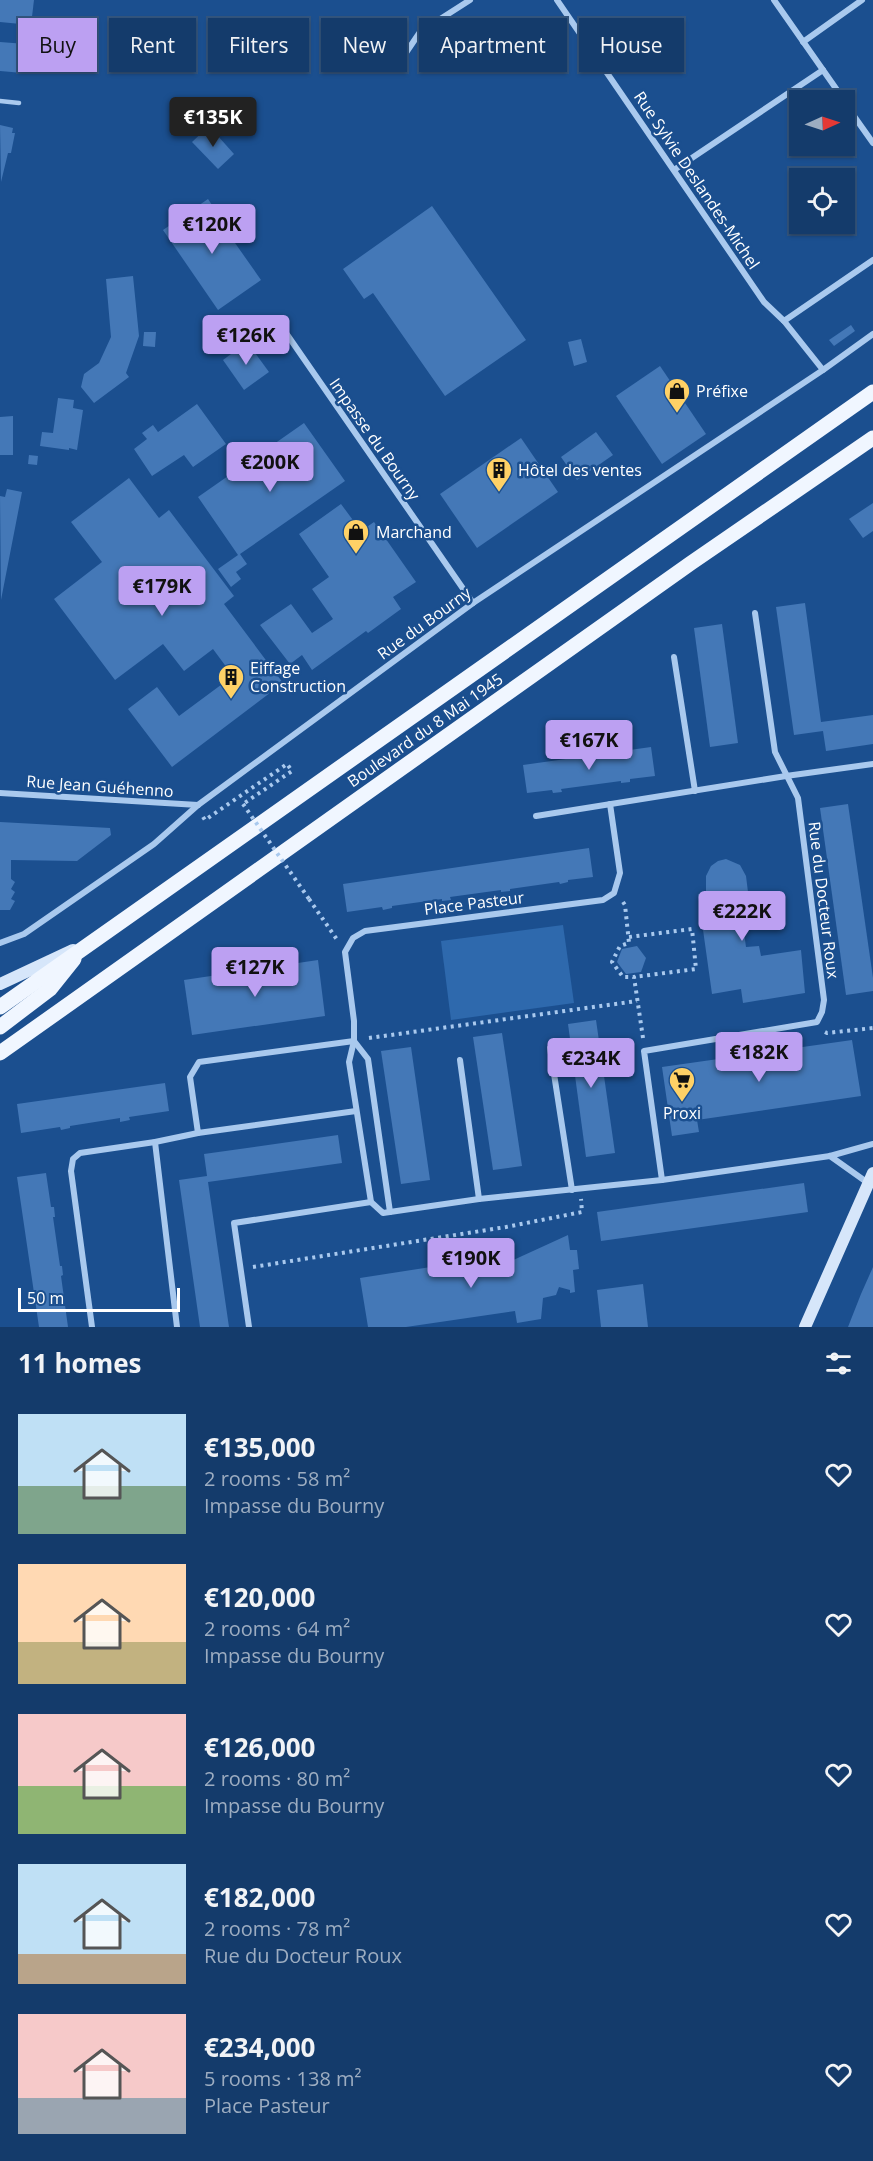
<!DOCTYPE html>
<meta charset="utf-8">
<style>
:root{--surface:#143b6b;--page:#1d4271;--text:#f1f3f6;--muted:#9dadc1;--line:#33557e;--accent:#bca0f2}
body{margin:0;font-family:"Open Sans",sans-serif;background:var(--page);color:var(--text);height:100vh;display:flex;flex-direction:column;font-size:22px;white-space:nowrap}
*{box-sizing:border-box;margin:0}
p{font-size:20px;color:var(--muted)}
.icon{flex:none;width:33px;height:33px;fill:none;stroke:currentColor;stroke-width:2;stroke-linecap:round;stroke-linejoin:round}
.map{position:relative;height:1327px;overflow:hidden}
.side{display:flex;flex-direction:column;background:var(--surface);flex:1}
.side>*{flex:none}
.guide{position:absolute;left:18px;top:18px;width:837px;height:54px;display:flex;gap:12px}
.needle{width:39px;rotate:87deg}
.fabs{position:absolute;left:789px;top:90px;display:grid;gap:12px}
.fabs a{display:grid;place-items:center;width:66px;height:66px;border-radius:0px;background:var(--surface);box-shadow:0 2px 4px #0004,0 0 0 2px var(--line);font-size:30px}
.scale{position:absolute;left:18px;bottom:15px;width:162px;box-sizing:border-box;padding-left:6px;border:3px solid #fff;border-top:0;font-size:16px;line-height:21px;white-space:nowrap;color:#fff;-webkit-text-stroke:4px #1b4f8f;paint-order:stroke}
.price{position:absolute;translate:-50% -51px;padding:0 14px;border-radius:6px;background:var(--accent);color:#111;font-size:20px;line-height:39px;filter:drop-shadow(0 2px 3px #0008)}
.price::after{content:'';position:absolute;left:50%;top:36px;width:18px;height:14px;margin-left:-9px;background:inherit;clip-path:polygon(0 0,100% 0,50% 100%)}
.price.selected{background:#222;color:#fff}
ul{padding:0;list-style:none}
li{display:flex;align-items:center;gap:18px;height:150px;padding:0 18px}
li span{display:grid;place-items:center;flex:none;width:168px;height:120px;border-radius:0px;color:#555}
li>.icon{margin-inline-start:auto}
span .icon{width:72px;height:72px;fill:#fffc;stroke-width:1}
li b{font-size:26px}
h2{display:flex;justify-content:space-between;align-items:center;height:72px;padding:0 18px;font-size:26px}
.chip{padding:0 21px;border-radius:0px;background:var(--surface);box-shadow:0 2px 4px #0004,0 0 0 2px var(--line);font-size:21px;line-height:54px}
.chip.selected{background:var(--accent);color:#111}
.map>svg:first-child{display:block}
.green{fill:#2e69ad}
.building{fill:#4478b7}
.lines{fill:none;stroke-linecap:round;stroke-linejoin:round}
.path{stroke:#a9c9ee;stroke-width:4;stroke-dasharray:3 4.5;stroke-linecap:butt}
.lane{stroke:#a9c9ee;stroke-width:4.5}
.street{stroke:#a9c9ee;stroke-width:6}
.secondary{stroke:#d6e6fa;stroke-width:12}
.primary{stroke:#f0f6ff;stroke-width:15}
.path-bridge{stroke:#a9c9ee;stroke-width:4;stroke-dasharray:3 4.5;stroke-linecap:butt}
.labels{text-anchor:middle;stroke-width:5;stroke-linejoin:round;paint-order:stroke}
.street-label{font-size:16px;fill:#fff;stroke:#1b4f8f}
.poi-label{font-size:16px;fill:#fff;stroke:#1b4f8f;text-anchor:start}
</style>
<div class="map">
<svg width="873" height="1327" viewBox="0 0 873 1327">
<rect width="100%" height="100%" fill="#1b4f8f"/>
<!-- green -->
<path class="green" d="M563,925l11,78 -123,17 -10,-79z"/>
<!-- building -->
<g class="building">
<path d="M0,0h34l-3,25 -31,-3z"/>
<path d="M0,42l26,2 -3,29 -23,-2z"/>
<path d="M0,125l13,3 -1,5h3l-4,20h-3l-7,29z"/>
<path d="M209,126l25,28 -16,15 -26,-27z"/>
<path d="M208,199l8,12 -2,2 47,67 -43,30 -55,-80z"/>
<path d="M432,206l94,134 -81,56 -72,-103 -9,6 -21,-30z"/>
<path d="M133,276l6,60 -13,37 3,4 -35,26 -13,-16 3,-13 15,-11 12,-26 -5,-58z"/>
<path d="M851,325l4,6 -21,15 -5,-6z"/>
<path d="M144,332h12l-1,15 -12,-1z"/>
<path d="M581,339l6,23 -13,4 -6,-24z"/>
<path d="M247,342l22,30 -25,18 -21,-30z"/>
<path d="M660,366l46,68 -44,30 -46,-68z"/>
<path d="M58,398l16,2 -1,8 10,2 -6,40 -8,-2v2l-29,-4 2,-14 11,1z"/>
<path d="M197,404l29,40 -33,23 -9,-12 -32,21 -18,-27 13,-10 -5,-6 11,-8 5,7z"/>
<path d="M13,416v39h-13v-38z"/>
<path d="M304,423l41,58 -105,73 7,10 -11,8 5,7 -10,8 -13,-18 20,-14 -40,-58z"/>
<path d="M596,432l17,23 -36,25 -16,-23z"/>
<path d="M521,438l37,54 -81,56 -37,-54z"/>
<path d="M29,455l9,1 -1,9 -9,-1z"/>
<path d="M129,478l30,40 10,-8 65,86 -10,8 59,79 -111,84 -44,-58 29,-22 22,29 54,-40 -20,-27 -29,22 -21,-27 -48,36 -61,-81 48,-37 -31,-40z"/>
<path d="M7,489l15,3 -21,108 -1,-104 5,1z"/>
<path d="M873,503v28l-10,7 -14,-19z"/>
<path d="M341,504l20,27 13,-9 42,60 -23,15 8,12 -33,24 -2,-2 -54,39 -10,-15 -12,9 -30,-39 31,-21 21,29 21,-14 -21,-30 17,-12 -30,-43z"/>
<path d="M805,603l16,119 52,-7v29l-47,7 -3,-20 -29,4 -18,-128z"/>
<path d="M722,624l16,119 -28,4 -16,-119z"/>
<path d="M651,747l4,29 -25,3v3l-9,1v-2l-60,8 1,3 -9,1 -1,-3 -25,3 -4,-28z"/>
<path d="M848,804l25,174v13l-27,4 -26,-187z"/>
<path d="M0,822l110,6 1,7 -34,26 -66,-1v19l4,3 -4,7 4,3 -4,7 4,2 -5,9h-10z"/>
<path d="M589,848l4,29 -25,3v2l-8,2 -1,-2 -49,7v2l-9,1v-2l-51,7 1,3 -9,1v-2l-50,7v2l-9,2 -1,-3 -35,5 -4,-28z"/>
<path d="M726,859l14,6 6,11 5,40 -9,2 4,29 13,-1 2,10 40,-6 4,43 -62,10 -2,-14 -29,5 -14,-100 8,-1v-17l5,-10 7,-5z"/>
<path d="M637,946l9,12 -5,14 -15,2 -9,-12 5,-13z"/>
<path d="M318,960l7,56 -133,19 -8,-55z"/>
<path d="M596,1020l19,133 -29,4 -18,-133z"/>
<path d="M502,1033l20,133 -29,4 -20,-133z"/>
<path d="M852,1040l9,56 -164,24 2,12 -27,4 -10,-69z"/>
<path d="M411,1047l19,133 -29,4 -20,-133z"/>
<path d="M165,1083l4,28 -40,6 1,3 -10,2v-4l-50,8v2l-9,2 -1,-3 -39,6 -4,-29z"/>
<path d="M338,1135l4,28 -134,19 21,145h-29l-21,-147 28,-4 -3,-22z"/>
<path d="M46,1173l5,34h3l1,10h-2l7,49h2l1,9 -2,1 7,51h-29l-22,-150z"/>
<path d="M804,1183l4,29 -207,29 -4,-29z"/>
<path d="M568,1235l2,15h7l2,19 -6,1 2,22 -5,1v-3l-11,-3 -3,8 -13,3 -2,21 -24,4 -2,-12 -109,16h-38l-8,-49 148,-23 1,7z"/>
<path d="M873,1267v60h-25l13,-33z"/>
<path d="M643,1284l5,43h-47l-4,-37z"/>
</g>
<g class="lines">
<!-- path -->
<g class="path">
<path d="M203,817l2,3 82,-56 5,7 -49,33"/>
<path d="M309,899l29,42"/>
<path d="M623,902l2,3 4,38 -9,3 -8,16 11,15h11l9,61"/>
<path d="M629,937l63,-8 4,40 -62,8"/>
<path d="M825,1032l2,1 46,-5"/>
<path d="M369,1038l268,-37"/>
<path d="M253,1267l253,-40 76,-15 -1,-13"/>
</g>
<!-- lane -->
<path class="lane" d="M0,101l19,2"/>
<!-- street -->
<g class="street">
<path d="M557,0l207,302 20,19 39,49"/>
<path d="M774,0l70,100"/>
<path d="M803,42l59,-42"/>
<path d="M397,66l23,-34 50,-32"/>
<path d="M844,102l29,41"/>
<path d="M674,170l149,-100"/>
<path d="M277,320l196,283"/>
<path d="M784,321l89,-61"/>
<path d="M674,657l21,134"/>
<path d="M0,793l198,12"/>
<path d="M610,804l10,69 -6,20 -11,7 -238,31 -12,7 -8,14 9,69v20l-5,21 22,140 12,11 96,-14 183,-19 168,-24 43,-12"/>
<path d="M536,816l250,-40 87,-12"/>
<path d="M0,943l24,-9 130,-90 44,-39 275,-202 350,-233 50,-36"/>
<path d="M354,1041l-155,21 -9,15 8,56 158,-22"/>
<path d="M354,1041l14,18 22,153"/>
<path d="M550,1048l22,142"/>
<path d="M460,1060l19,139"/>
<path d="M155,1142l22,185"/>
<path d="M830,1156l38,27"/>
<path d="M662,1180l-18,-129 173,-29 5,-10 2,-12 -26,-202 -23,-46 -20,-139"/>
<path d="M92,1327l-21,-156 2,-12 7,-6 75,-11 43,-9"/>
<path d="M249,1327l-15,-104 137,-21"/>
</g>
<!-- secondary -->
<g class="secondary">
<path d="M0,984l73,-34"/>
<path d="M805,1327l68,-154"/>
</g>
<!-- primary -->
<g class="primary">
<path d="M0,1007l873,-615"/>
<path d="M0,1027l50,-38 24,-30"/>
<path d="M0,1053l691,-490 182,-125"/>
</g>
<!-- path-bridge -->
<path class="path-bridge" d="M243,804l66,95"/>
</g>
<!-- icons -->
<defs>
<g id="shop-pin" transform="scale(1.35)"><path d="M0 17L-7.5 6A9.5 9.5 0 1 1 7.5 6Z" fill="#ffd166" stroke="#1b4f8f"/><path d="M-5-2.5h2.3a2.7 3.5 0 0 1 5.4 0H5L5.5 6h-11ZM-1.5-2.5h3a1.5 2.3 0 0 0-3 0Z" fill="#111"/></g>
<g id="building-pin" transform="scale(1.35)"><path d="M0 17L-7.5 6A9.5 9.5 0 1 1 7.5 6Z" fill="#ffd166" stroke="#1b4f8f"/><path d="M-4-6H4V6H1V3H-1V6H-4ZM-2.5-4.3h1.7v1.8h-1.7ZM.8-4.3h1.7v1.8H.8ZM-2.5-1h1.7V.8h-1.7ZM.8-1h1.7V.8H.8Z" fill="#111"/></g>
<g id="supermarket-pin" transform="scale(1.35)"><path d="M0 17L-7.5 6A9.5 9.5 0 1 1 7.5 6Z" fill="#ffd166" stroke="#1b4f8f"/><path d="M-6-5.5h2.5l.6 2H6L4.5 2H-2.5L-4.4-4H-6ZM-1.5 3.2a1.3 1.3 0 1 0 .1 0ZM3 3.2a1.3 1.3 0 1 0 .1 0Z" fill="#111"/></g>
</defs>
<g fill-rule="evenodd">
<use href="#shop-pin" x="677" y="391"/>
<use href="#building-pin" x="499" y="470"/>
<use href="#shop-pin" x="356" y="532"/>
<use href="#building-pin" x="231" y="677"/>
<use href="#supermarket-pin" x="682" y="1080"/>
</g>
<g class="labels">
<!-- street labels -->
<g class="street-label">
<text transform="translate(697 180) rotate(56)" y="6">Rue Sylvie Deslandes-Michel</text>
<text transform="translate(375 439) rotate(55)" y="6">Impasse du Bourny</text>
<text transform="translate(424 623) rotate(-36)" y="6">Rue du Bourny</text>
<text transform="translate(425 730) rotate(-35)" y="6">Boulevard du 8 Mai 1945</text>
<text transform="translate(100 786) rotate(4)" y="6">Rue Jean Guéhenno</text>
<text transform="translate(824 900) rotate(83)" y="6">Rue du Docteur Roux</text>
<text transform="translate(474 903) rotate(-7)" y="6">Place Pasteur</text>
</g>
<!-- poi labels -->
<g class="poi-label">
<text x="696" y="397">Préfixe</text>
<text x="518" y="476">Hôtel des ventes</text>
<text x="376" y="538">Marchand</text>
<text x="250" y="674">Eiffage<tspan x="250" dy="18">Construction</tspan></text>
<text x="682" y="1119" text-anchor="middle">Proxi</text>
</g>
</g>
</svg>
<div class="fabs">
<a><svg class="needle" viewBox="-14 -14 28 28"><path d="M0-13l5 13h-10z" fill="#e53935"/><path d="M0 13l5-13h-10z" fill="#9dadc1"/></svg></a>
<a><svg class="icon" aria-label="locate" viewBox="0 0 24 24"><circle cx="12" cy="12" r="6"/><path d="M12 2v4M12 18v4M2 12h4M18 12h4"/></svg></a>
</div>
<div class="scale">50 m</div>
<b class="price selected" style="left:213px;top:148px">€135K</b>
<b class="price" style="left:212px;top:255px">€120K</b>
<b class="price" style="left:246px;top:366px">€126K</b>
<b class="price" style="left:270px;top:493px">€200K</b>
<b class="price" style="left:162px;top:617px">€179K</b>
<b class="price" style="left:589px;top:771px">€167K</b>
<b class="price" style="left:742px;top:942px">€222K</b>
<b class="price" style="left:255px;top:998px">€127K</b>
<b class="price" style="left:759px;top:1083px">€182K</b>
<b class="price" style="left:591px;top:1089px">€234K</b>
<b class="price" style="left:471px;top:1289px">€190K</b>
<div class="guide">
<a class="chip selected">Buy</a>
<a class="chip">Rent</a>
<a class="chip">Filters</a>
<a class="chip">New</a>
<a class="chip">Apartment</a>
<a class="chip">House</a>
</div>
</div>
<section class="side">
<h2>11 homes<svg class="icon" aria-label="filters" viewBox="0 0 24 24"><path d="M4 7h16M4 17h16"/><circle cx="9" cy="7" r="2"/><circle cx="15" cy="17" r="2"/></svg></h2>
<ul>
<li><span style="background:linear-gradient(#bfe0f5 60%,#7fa58c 0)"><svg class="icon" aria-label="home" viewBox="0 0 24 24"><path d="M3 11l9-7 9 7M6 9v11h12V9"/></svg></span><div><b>€135,000</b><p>2 rooms · 58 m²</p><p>Impasse du Bourny</p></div><svg class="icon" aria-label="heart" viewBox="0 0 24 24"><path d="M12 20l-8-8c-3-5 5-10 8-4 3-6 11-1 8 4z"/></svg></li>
<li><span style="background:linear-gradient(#ffd9b3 65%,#c2b280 0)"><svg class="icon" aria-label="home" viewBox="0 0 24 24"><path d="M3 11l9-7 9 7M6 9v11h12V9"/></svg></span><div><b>€120,000</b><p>2 rooms · 64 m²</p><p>Impasse du Bourny</p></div><svg class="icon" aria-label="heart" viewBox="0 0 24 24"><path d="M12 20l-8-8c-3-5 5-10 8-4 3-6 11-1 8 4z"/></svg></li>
<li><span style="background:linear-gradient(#f6c9c9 60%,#8fb573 0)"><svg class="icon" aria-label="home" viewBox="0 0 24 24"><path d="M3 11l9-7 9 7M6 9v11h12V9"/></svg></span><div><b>€126,000</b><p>2 rooms · 80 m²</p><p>Impasse du Bourny</p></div><svg class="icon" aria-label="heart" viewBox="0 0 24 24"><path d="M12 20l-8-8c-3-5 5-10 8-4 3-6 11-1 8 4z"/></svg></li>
<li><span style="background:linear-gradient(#bfe0f5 75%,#b9a48a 0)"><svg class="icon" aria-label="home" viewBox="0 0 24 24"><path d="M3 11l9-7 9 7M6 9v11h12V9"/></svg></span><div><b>€182,000</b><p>2 rooms · 78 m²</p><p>Rue du Docteur Roux</p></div><svg class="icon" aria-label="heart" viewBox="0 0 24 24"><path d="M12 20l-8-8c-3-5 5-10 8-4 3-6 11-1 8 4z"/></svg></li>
<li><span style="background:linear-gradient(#f6c9c9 70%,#9aa5b1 0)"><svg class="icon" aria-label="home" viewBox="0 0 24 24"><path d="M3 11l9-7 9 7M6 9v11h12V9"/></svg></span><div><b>€234,000</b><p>5 rooms · 138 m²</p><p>Place Pasteur</p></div><svg class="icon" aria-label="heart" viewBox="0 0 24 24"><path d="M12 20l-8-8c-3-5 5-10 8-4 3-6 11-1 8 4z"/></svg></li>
</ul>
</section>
